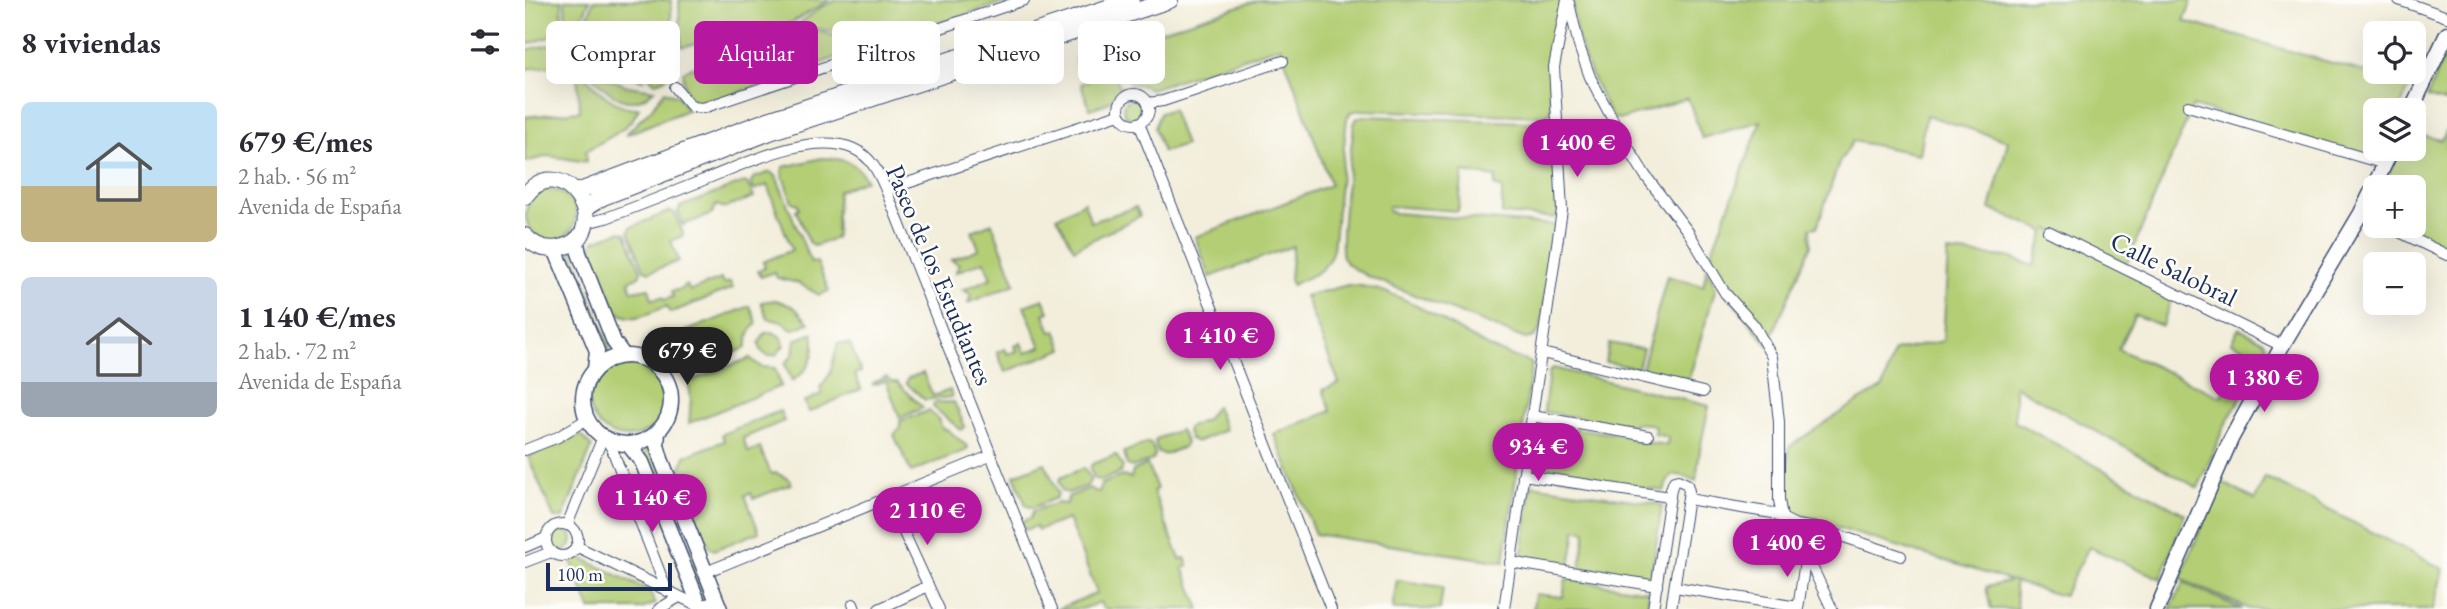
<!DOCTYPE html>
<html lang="es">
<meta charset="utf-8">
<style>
:root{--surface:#fff;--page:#f2f2f3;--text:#2b2b33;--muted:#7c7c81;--accent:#b5179e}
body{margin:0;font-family:"EB Garamond",serif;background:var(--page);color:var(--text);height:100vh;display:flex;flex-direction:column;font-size:26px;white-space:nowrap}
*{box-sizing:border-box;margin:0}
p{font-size:23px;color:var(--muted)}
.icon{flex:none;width:38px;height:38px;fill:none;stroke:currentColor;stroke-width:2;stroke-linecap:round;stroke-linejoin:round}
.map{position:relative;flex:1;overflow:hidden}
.drawer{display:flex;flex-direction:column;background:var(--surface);width:525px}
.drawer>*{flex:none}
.banner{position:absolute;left:21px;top:21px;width:665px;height:63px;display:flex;gap:14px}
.controls{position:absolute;left:1838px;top:21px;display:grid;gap:14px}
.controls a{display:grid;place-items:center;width:63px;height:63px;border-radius:10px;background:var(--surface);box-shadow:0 7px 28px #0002;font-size:35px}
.scale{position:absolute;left:21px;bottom:18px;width:126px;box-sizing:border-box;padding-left:7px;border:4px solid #1b2f5e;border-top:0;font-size:19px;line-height:24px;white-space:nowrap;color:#1b2f5e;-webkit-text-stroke:5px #fdfcf7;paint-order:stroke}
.price{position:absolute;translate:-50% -60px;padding:0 16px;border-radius:24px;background:var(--accent);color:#fff;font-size:23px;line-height:46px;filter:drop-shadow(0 2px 4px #0008)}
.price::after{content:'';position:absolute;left:50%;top:42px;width:21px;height:16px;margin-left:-10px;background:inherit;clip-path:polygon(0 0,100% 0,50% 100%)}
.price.current{background:#222;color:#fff}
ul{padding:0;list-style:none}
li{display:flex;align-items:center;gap:21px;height:175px;padding:0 21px}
li span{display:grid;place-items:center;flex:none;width:196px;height:140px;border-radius:10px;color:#555}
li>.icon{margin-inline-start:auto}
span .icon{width:84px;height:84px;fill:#fffc;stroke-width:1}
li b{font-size:30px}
h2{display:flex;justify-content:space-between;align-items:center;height:84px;padding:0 21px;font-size:30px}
.tag{padding:0 24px;border-radius:10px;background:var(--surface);box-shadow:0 7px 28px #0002;font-size:24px;line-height:63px}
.tag.current{background:var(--accent);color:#fff}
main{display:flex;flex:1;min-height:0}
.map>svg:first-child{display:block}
.green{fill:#b3ce74;stroke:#677e69;stroke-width:2}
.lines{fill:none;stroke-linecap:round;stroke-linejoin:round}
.minor-casing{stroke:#3b4c71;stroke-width:12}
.secondary-casing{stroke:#3b4c71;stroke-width:17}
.primary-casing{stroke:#3b4c71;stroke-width:18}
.minor{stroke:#fff;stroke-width:10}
.secondary{stroke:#fff;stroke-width:14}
.primary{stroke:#fff;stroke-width:16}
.labels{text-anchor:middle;stroke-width:5;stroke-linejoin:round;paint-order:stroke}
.street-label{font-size:26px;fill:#1b2f5e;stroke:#fdfcf7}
</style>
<main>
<section class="drawer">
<h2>8 viviendas<svg class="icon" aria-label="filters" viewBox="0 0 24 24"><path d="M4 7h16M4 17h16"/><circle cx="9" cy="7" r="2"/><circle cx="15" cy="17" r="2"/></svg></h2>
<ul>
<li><span style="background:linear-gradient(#bfe0f5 60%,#c2b280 0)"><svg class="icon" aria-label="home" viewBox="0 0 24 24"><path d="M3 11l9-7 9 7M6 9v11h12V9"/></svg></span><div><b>679 €/mes</b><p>2 hab. · 56 m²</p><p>Avenida de España</p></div></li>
<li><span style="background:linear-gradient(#c9d6e8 75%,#9aa5b1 0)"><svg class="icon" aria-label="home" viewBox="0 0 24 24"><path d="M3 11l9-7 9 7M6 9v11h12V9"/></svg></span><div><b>1 140 €/mes</b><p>2 hab. · 72 m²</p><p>Avenida de España</p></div></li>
</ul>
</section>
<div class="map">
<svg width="1922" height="609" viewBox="0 0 1922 609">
<rect width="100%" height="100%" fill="#fdfcf7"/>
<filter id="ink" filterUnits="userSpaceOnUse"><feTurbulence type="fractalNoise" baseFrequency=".0143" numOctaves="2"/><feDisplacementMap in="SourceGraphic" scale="14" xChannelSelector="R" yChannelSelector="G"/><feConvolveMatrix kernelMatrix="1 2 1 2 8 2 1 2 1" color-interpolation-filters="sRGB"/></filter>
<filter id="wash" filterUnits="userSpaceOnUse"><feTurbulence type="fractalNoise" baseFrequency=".00686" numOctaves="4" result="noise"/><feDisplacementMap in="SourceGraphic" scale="28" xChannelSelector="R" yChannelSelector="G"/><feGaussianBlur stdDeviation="1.57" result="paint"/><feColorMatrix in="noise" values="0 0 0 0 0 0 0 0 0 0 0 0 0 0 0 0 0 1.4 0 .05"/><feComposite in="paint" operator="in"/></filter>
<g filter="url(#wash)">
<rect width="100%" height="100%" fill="#f3eedb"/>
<!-- green -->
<g class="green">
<path d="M0,0h37l-1,33 -36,12z"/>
<path d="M40,0h25l-11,24 -13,9z"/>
<path d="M69,0h77l1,53c-35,1 -77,8 -105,-15 15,-9 22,-22 27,-38z"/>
<path d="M154,0h150l-38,23 -16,6 -45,13 -22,-1 -26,6 -2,-12z"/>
<path d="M312,0h175l-140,44 -39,-13 -37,-5 25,-19z"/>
<path d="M734,0h304l-12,66v45l-5,5 -186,-6 -9,2 -4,6 -14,131c-7,25 -20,25 -41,36l-2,-6 3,-33 -83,31 -15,-40 136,-52 -51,-139 -129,43 -10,-4 -11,-1 -16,-35 24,-8 -1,-3z"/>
<path d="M1048,0h619l-8,21 226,64 -11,25h-24v39h7l-5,11 -184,-54 -66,157 -80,-35 126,67 -11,31 -27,-11 -17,34 103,48 17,-33 17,9 -31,54 -26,61 -183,-102v36l170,92 -24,65 -72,-32 -26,49 -49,-14 4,27h-27l-5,-22 25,-6 -199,-61 -16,-1c-12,-12 -8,-55 -7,-72l52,-35 42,-25 11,-36 49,-10 5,-89 60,5 26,9 11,-35 -55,-22 18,-68 -82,-26 -7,39 -66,-13 -14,22 -22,64 -7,1 1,17 -43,100 -42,-52 -17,-34 52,-138 -59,17 -14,-40 -66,21 -10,-1c-18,-36 -40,-77 -39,-118z"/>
<path d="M282,29l49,12 12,5 -166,60c-17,-4 -17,-18 -19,-34l7,-4 24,-7 14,-14 60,-17z"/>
<path d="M29,44l20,5 11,14 -60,6v-19z"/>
<path d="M580,49l16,42 -14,12 -17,6 -9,-25 8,-3 -3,-11 -7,2 -4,-13z"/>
<path d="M1922,49v54l-20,-6z"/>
<path d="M148,57c1,16 -3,22 -19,25l-12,-13 -13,-10z"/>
<path d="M72,61c18,-1 36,3 46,19l-52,-13 -1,-2z"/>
<path d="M68,73l35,13 26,4c-25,25 -45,3 -64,-16z"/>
<path d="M52,74h6c15,17 32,35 56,34 -9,22 -34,31 -53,43l1,11 -38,-6 -24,6v-45l55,-6z"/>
<path d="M140,91l13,5 9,14 -62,25 26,-26z"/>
<circle cx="608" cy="109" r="10"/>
<path d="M647,109l13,36 -22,7 -9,-24 6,-15z"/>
<path d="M838,116l187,7 4,7 4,83 -3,5 -53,-4v-25l-7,-3 1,-9 -33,-5 -5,39 -70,-5v5l6,2 159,12 2,5 -14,98 -7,9 -9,2 -158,-63c-8,-4 -18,-9 -23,-16 -8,-13 8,-114 10,-136l3,-6z"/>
<path d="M1922,129v123l-54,-26h20v-39h-31l18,-38h13v-15l29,6z"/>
<path d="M297,158c19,0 35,3 44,22l-28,11 -2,47 -22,8 -5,-4 -13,-32 3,-2 -1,-4 -6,-2 -10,-28 1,-7z"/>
<path d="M245,172l6,4 35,87 6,-1 12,29 -10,4 -21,-12 -21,-5 -3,-6 -13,5 -3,-6 7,-3 -2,-6 29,-12 -25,-65 -13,5 -3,-7 2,-5z"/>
<path d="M219,182l4,2 6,13 -29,11 -9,-3 -4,9 -29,11 -5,-13 2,-5z"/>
<circle cx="26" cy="215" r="25"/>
<path d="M559,202l7,20 45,-15 4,9 -66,33 -17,-32z"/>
<path d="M145,211l5,2 8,20 -1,3 -11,5 8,20 -30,11 -5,-2 -15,-39 2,-4z"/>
<path d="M467,223l23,61 -47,19 3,-9 -8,-4 28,-12 -7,-17 -28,11 3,-8 -8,-4 28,-11 -7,-18z"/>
<path d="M96,231l5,2 15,38 -2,5 -10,5 3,10 17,-3 3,11 11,-2 1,3 9,-3 -1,-6 11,-2v-3l4,-1 3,6 31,-12 3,5 6,-2 3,6 -63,25 -3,-7c-17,7 -37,19 -51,4l-25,-61 3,-8z"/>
<path d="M48,252l37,95 -2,4 -6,-1 -38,-95z"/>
<path d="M1182,269l9,18 -27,92 -47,-10 25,-93 36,10z"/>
<path d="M823,285c49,1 92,36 133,58 16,9 34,14 51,20l-28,199 -189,-28 -41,-100 57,-23 -8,-21 16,-7 -34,-87z"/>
<path d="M518,299l6,13 -5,2 7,18 5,-2 7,19 -58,23 -8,-20 8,-3 3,5 9,-3 -2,-5 6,-3 4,10 16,-6 -17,-41z"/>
<path d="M251,300l18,7 15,16 -17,7 -11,-9 -13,-2 -7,-17z"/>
<path d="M225,306l7,17 -8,10 -3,15 -62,24 -7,-11 -20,-18z"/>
<path d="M1714,328l25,13 3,5 -6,11 -30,-15z"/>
<path d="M248,332l9,6 2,7 -8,10 -8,1 -7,-5 -2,-8 6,-10z"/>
<path d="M288,333c4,21 -3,37 -21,48l-7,-17 8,-9 2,-15z"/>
<path d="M313,343l12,1 11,28 -6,2 6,15 -52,23 -5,-10 18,-8 -2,-6 10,-14z"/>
<path d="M1084,343l34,6 -5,19 -33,-6z"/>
<path d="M225,358l11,9 14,1 6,18 -92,37 2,-25 -3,-16z"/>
<circle cx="102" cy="399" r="38"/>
<path d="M1028,368l156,38 -9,43 -4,32c-16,-6 -26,-14 -32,10l-128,-18 -1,-3 6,-44 2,-2 87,12v4l37,5 1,-8 -14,-3 1,-7 -4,-3 -17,-1 -3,3 -87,-14 5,-40z"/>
<path d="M398,373l10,23 17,-6 2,7 -27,3 -19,-17 2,-5z"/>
<path d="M361,377l6,5h5l26,26 -23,10 -14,-37 -13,4v-2z"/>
<path d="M429,402l11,25 -4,3 -28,-23 1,-4z"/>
<path d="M691,406l9,24 -28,12 -7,-3 -3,-8 2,-4 17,-7z"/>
<path d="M255,411l4,10 -41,17 5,14 12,-4 11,26 5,-1 13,6 2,5 -38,15 -2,-6 -6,2 14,37 -45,18 -5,-3 -30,-73 6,-18 39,-15 -2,-7z"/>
<path d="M404,411l10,9 3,8 6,2 20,17 -1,3 -56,22 -17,-37 6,-7v-7z"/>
<path d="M655,430l6,11 -2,6 -20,8 -6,-3 -3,-9 1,-4z"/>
<path d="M56,435l11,12 -29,71h-9l-26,-62z"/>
<path d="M622,443l4,1 4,10 -3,6 -20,7 -5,-2 -3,-13z"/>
<path d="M123,448l4,2 56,146 -3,4 -62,-146v-3z"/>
<path d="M591,455l7,12 -3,6 -20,8 -6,-3 -4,-9 2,-5z"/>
<path d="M520,463l13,30 -2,5 -24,10 -6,-3 -12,-30z"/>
<path d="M622,464l10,25 -4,2 27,68 5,-1 3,8 -5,2 17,41h-97l-3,-7 -18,7h-25l40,-16 -29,-74 -30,11 -2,-4 -11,4 -4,-8 10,-4 2,-7 24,-8 10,1 1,-7 21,-9 8,4 3,-1 1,-7 21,-8 9,2 2,-7z"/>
<path d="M559,468l7,11 -4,7 -19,7 -6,-2 -3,-9 1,-4z"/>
<path d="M1740,477l178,92 -10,40h-184l-69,-30 40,-98 35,19z"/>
<path d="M1007,485l127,19 3,2 -11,71 -3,2 -68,-11 6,-37 -10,-2 -6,38 -47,-7 -2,-2z"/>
<circle cx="36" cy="540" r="11"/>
<path d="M52,556l73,35 5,13 -14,5h-51l-19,-49z"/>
<path d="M1041,579l81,12 2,2 -2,16h-114l2,-15 28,3z"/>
<path d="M872,580l46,7 -3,22h-48z"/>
<path d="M1659,583l58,26h-72z"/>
</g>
</g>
<g filter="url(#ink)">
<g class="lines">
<!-- minor casing -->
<g class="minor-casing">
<g id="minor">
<path d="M1874,0l48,17"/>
<path d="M1044,3l10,43 11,31 34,64 21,34 44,58 36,60 29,32 18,32 7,65v78l3,18"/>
<path d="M150,87l17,20 11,1 321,-108"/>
<circle cx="609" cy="109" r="15"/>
<path d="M623,103l15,-2 120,-40"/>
<path d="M1663,106l197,58"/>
<path d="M614,123l192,486"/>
<path d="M361,190l233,-76"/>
<path d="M1836,213l14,7"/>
<path d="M61,220l8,1 12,-3c32,-12 63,-24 95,-37 41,-16 110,-51 153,-32 18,8 25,25 32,41l166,419"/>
<path d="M1862,226l60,29"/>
<path d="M1523,231l234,115"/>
<path d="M1017,353l161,39"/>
<path d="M1007,416l116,20"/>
<path d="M81,439l6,10 55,142"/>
<path d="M0,450l33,-13 29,-18"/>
<path d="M998,475l147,22"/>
<path d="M363,498l51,111"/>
<path d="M1163,499l84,14 24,12 21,3 84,28"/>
<path d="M1263,523l18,31 26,55"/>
<circle cx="37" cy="540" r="16"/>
<path d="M42,525l36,-88"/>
<path d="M51,546l123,60 18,-5"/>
<path d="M0,547l21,-9"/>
<path d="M0,562l26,-10"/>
<path d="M985,562l147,24"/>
<path d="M181,572l284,-116"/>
<path d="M1150,587l123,20"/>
<path d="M328,604l2,5"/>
<path d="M134,609l20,-12"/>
<path d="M354,609l49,-23"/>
<path d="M979,609l58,-399 -8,-143 13,-67"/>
<path d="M1128,609l18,-120 3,-8 4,-1 9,4 2,7 -18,118"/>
<path d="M1273,609l8,-55"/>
</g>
</g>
<!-- secondary casing -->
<g class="secondary-casing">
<g id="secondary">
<path d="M1886,110l36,-76"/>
<path d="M51,239l3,14 35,89 10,14"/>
<path d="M30,249l42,102 -2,18"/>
<circle cx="102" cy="400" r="44"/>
<path d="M133,431l-1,14 4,14 59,150"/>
<path d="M103,444l14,18 59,147"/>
<path d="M1632,609l74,-170 51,-93 79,-133 31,-64"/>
</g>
</g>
<!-- primary casing -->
<g class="primary-casing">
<g id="primary">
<path d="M52,192l194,-73 360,-119"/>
<path d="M0,196c37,-51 95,39 34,52 -14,3 -25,-2 -34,-12"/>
<path d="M60,208l18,-11 167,-65 400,-132"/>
</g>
</g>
<!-- minor -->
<use href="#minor" class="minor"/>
<!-- secondary -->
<use href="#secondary" class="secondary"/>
<!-- primary -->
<use href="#primary" class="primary"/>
</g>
</g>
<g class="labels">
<!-- street labels -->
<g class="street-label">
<text transform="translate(1649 269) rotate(26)" y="9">Calle Salobral</text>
<text transform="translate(415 275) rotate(67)" y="9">Paseo de los Estudiantes</text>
</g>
</g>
</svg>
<div class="controls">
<a><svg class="icon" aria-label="locate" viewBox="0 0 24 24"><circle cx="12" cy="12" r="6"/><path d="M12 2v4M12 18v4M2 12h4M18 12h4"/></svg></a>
<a><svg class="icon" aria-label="layers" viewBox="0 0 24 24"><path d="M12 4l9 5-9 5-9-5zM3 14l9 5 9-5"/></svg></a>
<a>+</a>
<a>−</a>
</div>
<div class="scale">100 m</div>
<b class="price" style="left:1052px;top:179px">1 400 €</b>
<b class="price" style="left:695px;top:372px">1 410 €</b>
<b class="price current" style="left:162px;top:387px">679 €</b>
<b class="price" style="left:1739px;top:414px">1 380 €</b>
<b class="price" style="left:1013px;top:483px">934 €</b>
<b class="price" style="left:127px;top:534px">1 140 €</b>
<b class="price" style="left:402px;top:547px">2 110 €</b>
<b class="price" style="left:1262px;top:579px">1 400 €</b>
<div class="banner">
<a class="tag">Comprar</a>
<a class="tag current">Alquilar</a>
<a class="tag">Filtros</a>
<a class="tag">Nuevo</a>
<a class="tag">Piso</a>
</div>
</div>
</main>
